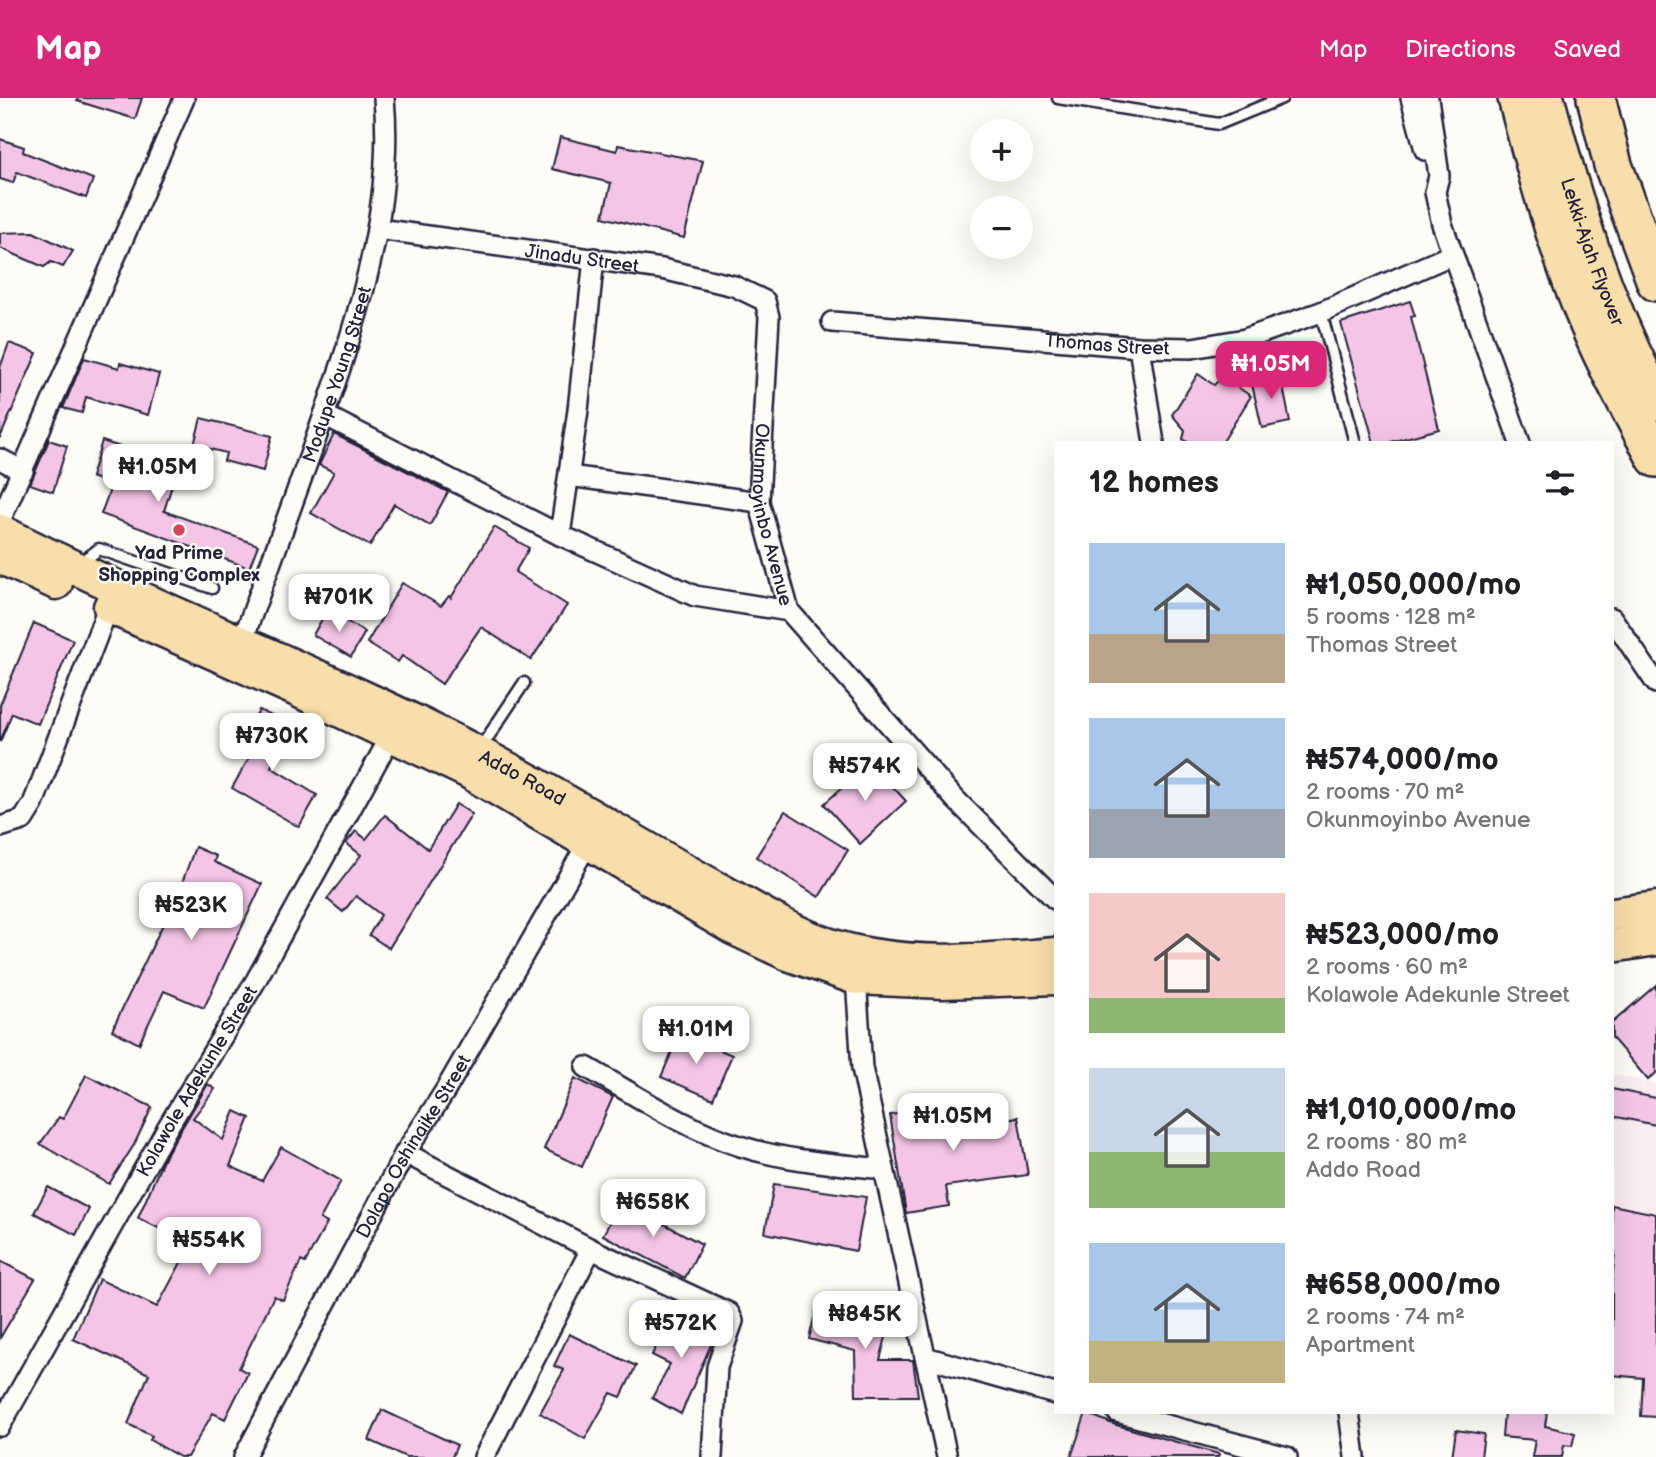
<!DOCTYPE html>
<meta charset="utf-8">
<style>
:root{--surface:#fff;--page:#f6f6f6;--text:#202124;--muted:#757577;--accent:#db2777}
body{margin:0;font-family:"Balsamiq Sans",sans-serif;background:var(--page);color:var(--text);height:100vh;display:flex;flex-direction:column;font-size:26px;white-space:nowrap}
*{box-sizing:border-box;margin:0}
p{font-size:23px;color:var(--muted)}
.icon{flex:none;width:38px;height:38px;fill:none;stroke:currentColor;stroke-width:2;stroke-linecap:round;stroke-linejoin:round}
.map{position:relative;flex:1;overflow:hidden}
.sheet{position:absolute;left:1054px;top:343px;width:560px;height:973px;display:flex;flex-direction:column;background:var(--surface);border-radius:0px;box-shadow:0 7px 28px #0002}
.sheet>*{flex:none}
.tools{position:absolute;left:970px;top:21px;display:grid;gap:14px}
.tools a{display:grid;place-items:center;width:63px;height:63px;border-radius:50%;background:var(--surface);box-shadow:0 7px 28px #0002;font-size:35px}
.price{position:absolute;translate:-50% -60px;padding:0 16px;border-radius:14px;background:#fff;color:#222;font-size:23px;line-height:46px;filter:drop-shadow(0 2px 4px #0008)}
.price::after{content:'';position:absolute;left:50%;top:42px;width:21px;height:16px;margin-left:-10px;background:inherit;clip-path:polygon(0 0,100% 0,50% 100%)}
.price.active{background:var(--accent);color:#fff}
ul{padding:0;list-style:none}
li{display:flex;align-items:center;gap:21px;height:175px;padding:0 35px}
li span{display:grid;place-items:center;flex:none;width:196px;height:140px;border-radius:0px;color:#555}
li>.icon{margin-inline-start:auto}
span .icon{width:84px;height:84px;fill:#fffc;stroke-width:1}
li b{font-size:30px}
h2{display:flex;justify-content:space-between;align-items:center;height:84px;padding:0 35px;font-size:30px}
header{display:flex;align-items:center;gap:42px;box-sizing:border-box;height:98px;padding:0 35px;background:var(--accent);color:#fff}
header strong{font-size:33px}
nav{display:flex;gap:38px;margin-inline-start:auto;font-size:24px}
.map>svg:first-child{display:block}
.built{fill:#fbecf2}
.building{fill:#f5c5e6;stroke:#22223b;stroke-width:2}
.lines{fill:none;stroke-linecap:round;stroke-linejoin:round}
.lane-casing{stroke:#22223b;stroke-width:15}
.street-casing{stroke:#22223b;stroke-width:24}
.primary-casing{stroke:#22223b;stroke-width:37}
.highway-casing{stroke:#22223b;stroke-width:42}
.lane{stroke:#fdfcf7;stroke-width:10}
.street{stroke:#fdfcf7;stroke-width:19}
.primary{stroke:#f8deab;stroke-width:32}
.highway{stroke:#f8deab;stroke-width:37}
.poi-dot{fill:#d1495b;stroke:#fdfcf7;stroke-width:2.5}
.labels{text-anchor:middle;stroke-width:5;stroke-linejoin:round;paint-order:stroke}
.street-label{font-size:19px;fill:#22223b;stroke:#fdfcf7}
.poi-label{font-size:19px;font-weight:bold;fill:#22223b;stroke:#fdfcf7}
</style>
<header>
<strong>Map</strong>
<nav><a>Map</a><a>Directions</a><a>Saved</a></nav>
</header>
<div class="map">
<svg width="1656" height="1359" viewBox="0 0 1656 1359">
<rect width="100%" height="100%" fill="#fdfcf7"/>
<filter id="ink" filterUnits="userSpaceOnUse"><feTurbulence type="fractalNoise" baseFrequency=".0143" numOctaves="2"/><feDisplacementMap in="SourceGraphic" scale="14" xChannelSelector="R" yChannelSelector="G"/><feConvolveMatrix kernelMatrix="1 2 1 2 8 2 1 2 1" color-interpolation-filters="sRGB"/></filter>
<g filter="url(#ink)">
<!-- built -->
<path class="built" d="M1612,976l44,10v159l-44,-9z"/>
<!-- building -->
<g class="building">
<path d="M78,0h64l-7,21 -58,-18z"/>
<path d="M560,39l57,14 1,-6 85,16 -19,77 -81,-21 8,-34 -59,-14z"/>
<path d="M0,41l24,8 -1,5 70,27 -7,19 -69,-26 -4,11 -13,-4z"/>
<path d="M33,134l40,19 -10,16 -12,-5 -7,5 -44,-19v-15z"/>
<path d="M1410,203l5,15 -4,1 28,112 -52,14h-13l-33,-120z"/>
<path d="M9,245l28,10 -37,85v-70z"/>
<path d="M84,260l35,10 1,-5 39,11 -11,41 -62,-18 -4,16 -19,-5z"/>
<path d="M1198,276l16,11 8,-8 29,19 -29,47h-33l-6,-4 2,-9 -13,-15z"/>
<path d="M1281,278l9,46 -28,6 -11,-48z"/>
<path d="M201,320l71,18 -9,35 -39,-10 2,-8 -32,-8z"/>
<path d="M334,336l114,58 -18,33 -36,-21 -24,42 -59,-33 23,-41 -15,-7z"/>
<path d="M49,342l18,6 -14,46 -23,-8z"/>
<path d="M102,343l76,25 -14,45 94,34 -9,23 -148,-54 11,-30 -21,-7z"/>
<path d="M494,429l35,21 -14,24 52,33 -36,55 -50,-33 -39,57 -40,-28 -4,6 -31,-19 35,-60 39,23 8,-10 2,2z"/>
<path d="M327,512l38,22 -14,25 -38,-22z"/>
<path d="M34,525l39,17 -35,84 -26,-11 -12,29v-37z"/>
<path d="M259,612l32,15 -20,42 46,28 -18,32 -67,-39 21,-37 -11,-5z"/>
<path d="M870,664l36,39 -46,43 -36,-40z"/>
<path d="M456,706l16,10 -83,134 -20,-13 12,-20 -25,-19 -13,16 -16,-13 34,-44 -15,-12 10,-12 10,8 19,-24 43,34z"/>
<path d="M785,713l63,39 -29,47 -63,-40z"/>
<path d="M195,749l21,9 -2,6 48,22 -58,124 -40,-17 -25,53 -27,-14 67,-139z"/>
<path d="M1656,887v88l-8,7 -36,-42v-15z"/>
<path d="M680,935l52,22 -19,44 -52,-22z"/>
<path d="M86,977l66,32 -18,38 -25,39 -69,-40 19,-27 4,2z"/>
<path d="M575,980l38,19 -31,70 -38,-18z"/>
<path d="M208,986l7,5 -22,29 30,22 12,-29 15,7 -20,48 32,15 19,-34 60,34 -21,38 7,4 -22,40 -4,-2 -18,39 -9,-4 -35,72 9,5 -23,46 -12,-6 -26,44h-7l-30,-17 2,-4 -24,-12 21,-50 -76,-35 26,-60 58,28 34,-63 -53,-26 26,-60z"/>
<path d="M1612,991l44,9v27l-44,-9z"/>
<path d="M970,1004l4,22 44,-7 10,58 -82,11 3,20 -43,7 -16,-98z"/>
<path d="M774,1086l92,13 -10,54 -91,-18z"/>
<path d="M48,1089l41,22 -13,26 -42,-22z"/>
<path d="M621,1103l81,43 -17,34 -82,-43z"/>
<path d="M1612,1107l44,9v203l-15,-1 2,-38 -31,-3v-92l3,-31h-3z"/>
<path d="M0,1163l35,18 -35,59z"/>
<path d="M818,1204l72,20 -10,38h33l5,36h-62l-1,-45 -46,-12z"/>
<path d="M672,1214l44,21 -35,81 -29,-16 18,-34 -18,-9z"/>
<path d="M569,1236l67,32 -15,31 -10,-4 -26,46 -45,-26 24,-43 -10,-4z"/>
<path d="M382,1312l75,35 -5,12h-46l-37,-17z"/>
<path d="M1504,1314h43l-2,14 30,7 -3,13 -8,-1 -2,12h-30l3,-17 -33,-3z"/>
<path d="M1086,1315l27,11 106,30 -1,3h-147z"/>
<path d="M1456,1332l28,4 -3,23h-29z"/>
</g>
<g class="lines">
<!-- lane casing -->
<g class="lane-casing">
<g id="lane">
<path d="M1058,0l161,26 63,-26"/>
<path d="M1321,214l34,131"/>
<path d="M78,467l21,-16 113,39"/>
<path d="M480,651l44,-66"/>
</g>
</g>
<!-- street casing -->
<g class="street-casing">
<g id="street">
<path d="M1411,0l14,52"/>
<path d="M1428,0l11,78 -4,16 7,32 78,219"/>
<path id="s1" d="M378,131l284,40 72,17 31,15 4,16 -10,185 30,109 166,188 100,100"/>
<path id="s2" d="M832,224l307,25 53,1 53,-9 76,-27 130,-57"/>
<path d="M1139,249l15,96"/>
<path d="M324,317l236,120 135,61 94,15"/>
<path d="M0,361l23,12"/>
<path d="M569,378l190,26"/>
<path d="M0,423l184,-422"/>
<path d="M560,437l18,-125 16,-152"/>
<path d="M1612,520l44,65"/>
<path id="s3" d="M242,544c25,-67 49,-134 73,-201 38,-108 80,-226 69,-343"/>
<path d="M0,729l23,-7 10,-16 79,-207"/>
<path d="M856,880l6,90 85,389"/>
<path d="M586,969c50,28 99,62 154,79 46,15 96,18 144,23"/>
<path d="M405,1055l186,96 138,64 4,8 -16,46 -5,90"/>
<path d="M925,1259l130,37"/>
<path d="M1117,1314l170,45"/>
<path d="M1349,1314l6,45"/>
<path id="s4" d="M0,1328l166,-296 89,-148 136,-246"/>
<path id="s5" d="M244,1359l161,-304 40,-62 144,-250"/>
<path d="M484,1359l107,-208"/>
</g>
</g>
<!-- primary casing -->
<g class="primary-casing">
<g id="primary">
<path id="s6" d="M0,433c159,81 326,143 484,225 81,42 158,91 238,135 35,19 70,42 108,54 71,23 152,16 225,9"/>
<path d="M0,459l56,26"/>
<path d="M110,509l187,83 170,81 266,157 55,26 68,24 87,4 112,-4"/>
<path d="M1612,816l44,-6"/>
<path d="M1612,848l44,-7"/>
</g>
</g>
<!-- highway casing -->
<g class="highway-casing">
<g id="highway">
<path d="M1517,0c18,69 37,139 63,205 21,54 49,104 76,155"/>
<path id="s7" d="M1545,0c28,105 59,207 111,303"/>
<path d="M1596,0l17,67 43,117"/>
</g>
</g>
<!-- lane -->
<use href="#lane" class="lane"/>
<!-- street -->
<use href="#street" class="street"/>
<!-- primary -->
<use href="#primary" class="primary"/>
<!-- highway -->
<use href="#highway" class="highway"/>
</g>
</g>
<!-- markers -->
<circle class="poi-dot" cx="179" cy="432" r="7"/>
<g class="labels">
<!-- street labels -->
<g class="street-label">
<text dy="7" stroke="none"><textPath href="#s7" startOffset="161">Lekki-Ajah Flyover</textPath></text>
<text dy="7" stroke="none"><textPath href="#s1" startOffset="206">Jinadu Street</textPath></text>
<text dy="7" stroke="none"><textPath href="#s2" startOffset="276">Thomas Street</textPath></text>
<text dy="7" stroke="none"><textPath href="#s3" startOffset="284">Modupe Young Street</textPath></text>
<text dy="7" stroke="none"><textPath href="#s1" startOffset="611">Okunmoyinbo Avenue</textPath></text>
<text dy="7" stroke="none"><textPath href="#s6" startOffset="578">Addo Road</textPath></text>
<text dy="7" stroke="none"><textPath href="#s4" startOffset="397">Kolawole Adekunle Street</textPath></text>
<text dy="7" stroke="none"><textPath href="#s5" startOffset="354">Dolapo Oshinaike Street</textPath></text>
</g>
<!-- poi labels -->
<g class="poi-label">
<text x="179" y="461">Yad Prime<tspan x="179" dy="22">Shopping Complex</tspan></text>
</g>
</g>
</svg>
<div class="tools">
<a>+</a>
<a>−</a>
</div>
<b class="price active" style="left:1271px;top:303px">₦1.05M</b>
<b class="price" style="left:158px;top:406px">₦1.05M</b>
<b class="price" style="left:339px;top:536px">₦701K</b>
<b class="price" style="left:272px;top:675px">₦730K</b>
<b class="price" style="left:865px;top:705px">₦574K</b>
<b class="price" style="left:191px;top:844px">₦523K</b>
<b class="price" style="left:696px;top:968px">₦1.01M</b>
<b class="price" style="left:953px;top:1055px">₦1.05M</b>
<b class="price" style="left:653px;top:1141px">₦658K</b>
<b class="price" style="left:209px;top:1179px">₦554K</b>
<b class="price" style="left:865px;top:1253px">₦845K</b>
<b class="price" style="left:681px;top:1262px">₦572K</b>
<section class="sheet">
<h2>12 homes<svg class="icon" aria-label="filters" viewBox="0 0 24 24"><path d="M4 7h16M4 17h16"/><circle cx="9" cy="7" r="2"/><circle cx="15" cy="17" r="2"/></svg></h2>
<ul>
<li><span style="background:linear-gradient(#a9c7e8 65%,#b9a48a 0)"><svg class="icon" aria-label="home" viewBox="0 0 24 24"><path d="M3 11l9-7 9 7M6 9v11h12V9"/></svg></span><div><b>₦1,050,000/mo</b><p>5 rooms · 128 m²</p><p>Thomas Street</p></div></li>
<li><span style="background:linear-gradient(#a9c7e8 65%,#9aa5b1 0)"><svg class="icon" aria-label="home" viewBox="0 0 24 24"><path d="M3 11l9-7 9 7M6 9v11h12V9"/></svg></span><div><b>₦574,000/mo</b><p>2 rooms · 70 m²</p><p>Okunmoyinbo Avenue</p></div></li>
<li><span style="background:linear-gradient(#f6c9c9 75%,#8fb573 0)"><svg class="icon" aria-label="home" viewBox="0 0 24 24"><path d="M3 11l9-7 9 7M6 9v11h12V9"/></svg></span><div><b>₦523,000/mo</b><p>2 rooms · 60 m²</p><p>Kolawole Adekunle Street</p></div></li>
<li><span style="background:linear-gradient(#c9d6e8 60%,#8fb573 0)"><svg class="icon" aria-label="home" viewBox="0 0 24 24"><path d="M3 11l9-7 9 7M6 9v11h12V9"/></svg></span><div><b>₦1,010,000/mo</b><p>2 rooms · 80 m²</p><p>Addo Road</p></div></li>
<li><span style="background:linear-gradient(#a9c7e8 70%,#c2b280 0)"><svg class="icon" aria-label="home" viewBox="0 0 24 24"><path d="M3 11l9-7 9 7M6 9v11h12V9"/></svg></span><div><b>₦658,000/mo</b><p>2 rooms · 74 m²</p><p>Apartment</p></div></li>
</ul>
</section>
</div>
